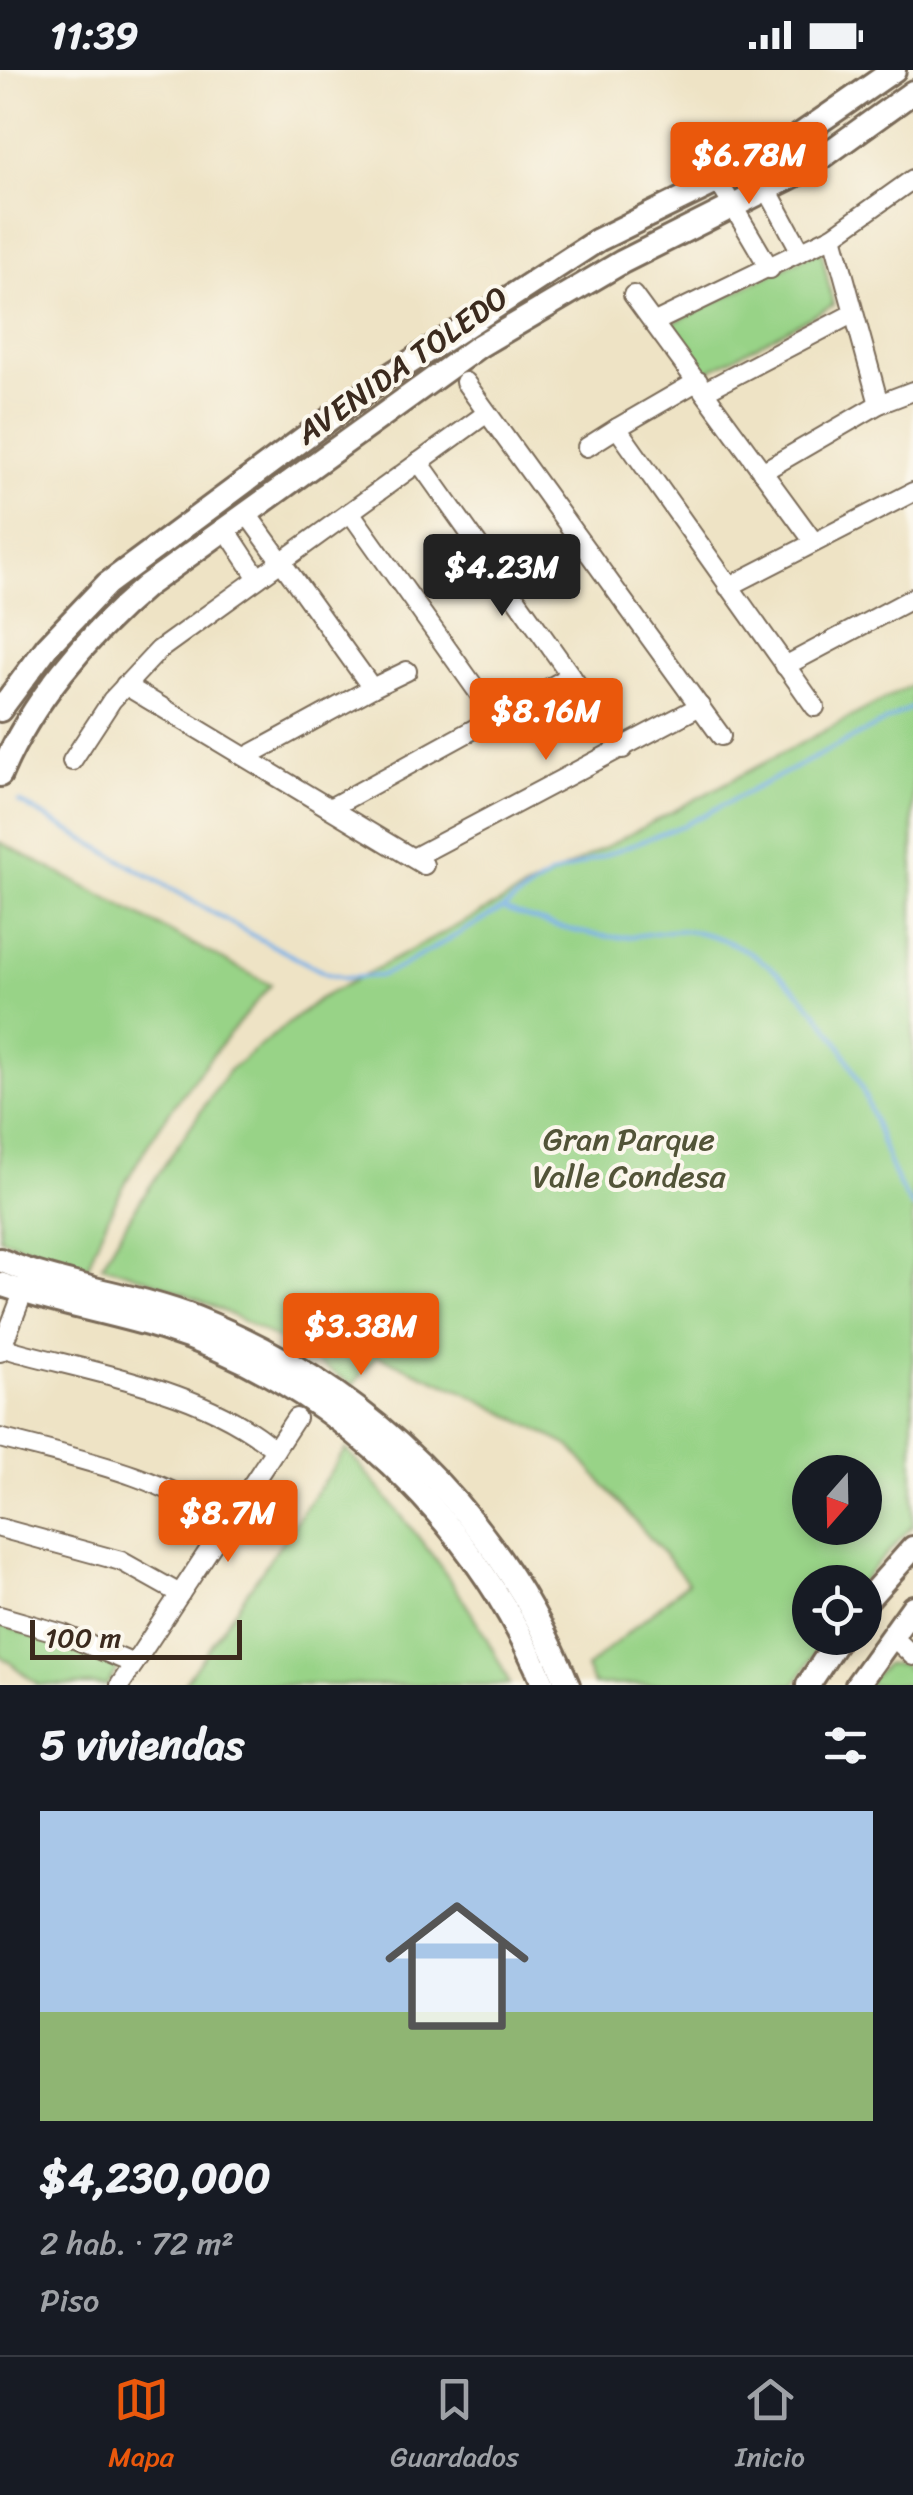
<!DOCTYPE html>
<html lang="es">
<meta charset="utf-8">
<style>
:root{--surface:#171b24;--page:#20242c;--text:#f1f3f6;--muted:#9ea1a6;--line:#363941;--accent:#ea580c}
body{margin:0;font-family:Sriracha,sans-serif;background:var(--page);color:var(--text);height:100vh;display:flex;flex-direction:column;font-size:38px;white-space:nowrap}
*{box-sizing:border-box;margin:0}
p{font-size:32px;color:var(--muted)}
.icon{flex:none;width:55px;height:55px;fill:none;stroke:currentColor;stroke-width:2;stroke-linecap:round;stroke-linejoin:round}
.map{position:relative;height:1615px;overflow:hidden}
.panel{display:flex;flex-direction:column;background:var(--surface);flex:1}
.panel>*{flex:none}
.needle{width:65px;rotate:200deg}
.buttons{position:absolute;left:792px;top:1385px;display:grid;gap:20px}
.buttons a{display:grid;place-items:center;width:90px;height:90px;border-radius:50%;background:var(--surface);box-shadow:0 5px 15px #0003;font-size:50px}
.scale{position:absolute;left:30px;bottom:25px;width:212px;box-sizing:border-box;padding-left:10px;border:5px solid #3b2a1e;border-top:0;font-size:28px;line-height:35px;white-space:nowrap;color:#3b2a1e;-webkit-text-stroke:8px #fbf7ec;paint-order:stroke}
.price{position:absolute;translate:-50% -85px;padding:0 22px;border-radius:10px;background:var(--accent);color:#fff;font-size:32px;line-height:65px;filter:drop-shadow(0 2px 5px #0008)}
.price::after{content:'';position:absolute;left:50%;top:60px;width:30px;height:22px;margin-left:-15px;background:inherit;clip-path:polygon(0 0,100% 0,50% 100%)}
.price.active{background:#222;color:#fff}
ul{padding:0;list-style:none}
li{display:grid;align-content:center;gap:20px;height:530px;padding:0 40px}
li span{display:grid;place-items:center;height:310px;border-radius:0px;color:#555}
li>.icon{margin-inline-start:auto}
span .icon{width:180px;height:180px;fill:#fffc;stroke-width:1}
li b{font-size:42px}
h2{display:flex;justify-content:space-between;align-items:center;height:120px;padding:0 40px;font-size:42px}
.status{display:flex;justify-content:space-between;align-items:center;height:70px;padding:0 50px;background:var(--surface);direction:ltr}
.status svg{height:28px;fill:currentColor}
.dock{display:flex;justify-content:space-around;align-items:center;height:140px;border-top:2px solid var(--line);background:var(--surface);font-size:28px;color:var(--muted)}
.dock a{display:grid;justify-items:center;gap:5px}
.dock .active{color:var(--accent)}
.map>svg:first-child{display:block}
.green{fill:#98d387;stroke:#6a7e52;stroke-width:2.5;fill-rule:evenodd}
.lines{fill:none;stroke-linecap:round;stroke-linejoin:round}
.stream{stroke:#77b0e7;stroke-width:4}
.street-casing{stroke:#7a6b58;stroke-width:22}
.secondary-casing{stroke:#7a6b58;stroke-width:28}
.street{stroke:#fff;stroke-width:18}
.secondary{stroke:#fff;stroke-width:22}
.labels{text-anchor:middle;stroke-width:8;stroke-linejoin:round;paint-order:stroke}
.street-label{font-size:32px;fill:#3b2a1e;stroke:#fbf7ec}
.park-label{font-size:32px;fill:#525438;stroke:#fbf7ec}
</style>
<div class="status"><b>11:39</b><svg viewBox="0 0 49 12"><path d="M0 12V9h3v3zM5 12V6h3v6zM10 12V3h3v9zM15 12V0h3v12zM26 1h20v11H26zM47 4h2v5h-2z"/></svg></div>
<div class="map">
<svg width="913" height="1615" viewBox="0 0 913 1615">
<rect width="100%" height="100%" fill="#fbf7ec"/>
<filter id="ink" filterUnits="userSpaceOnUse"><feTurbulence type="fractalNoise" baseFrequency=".01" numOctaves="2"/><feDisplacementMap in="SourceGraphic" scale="20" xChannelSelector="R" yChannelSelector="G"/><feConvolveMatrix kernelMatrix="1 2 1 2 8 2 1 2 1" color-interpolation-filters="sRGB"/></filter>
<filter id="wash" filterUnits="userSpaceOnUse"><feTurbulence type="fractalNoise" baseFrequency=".0048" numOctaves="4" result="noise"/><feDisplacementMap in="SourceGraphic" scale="40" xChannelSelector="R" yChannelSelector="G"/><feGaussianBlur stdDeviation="2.25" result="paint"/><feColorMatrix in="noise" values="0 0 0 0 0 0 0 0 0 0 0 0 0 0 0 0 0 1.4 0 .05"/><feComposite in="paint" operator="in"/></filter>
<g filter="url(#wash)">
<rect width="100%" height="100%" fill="#eee3c5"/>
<!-- green -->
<g class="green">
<path d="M821,179l12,56 -132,70 -34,-49z"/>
<path d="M913,614v841l-52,57h-51v56h14l-29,47h-201l-8,-17 102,-86 -117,-135 -107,-55 -87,-37 -24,30c-79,-51 -160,-95 -251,-120l32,-55 94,-139 91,-72zM810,1402h55v56h-55z"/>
<path d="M0,772l271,143c-74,85 -147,176 -184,284l-87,-31z"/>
<path d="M346,1379c62,73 125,148 164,236h-327z"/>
<path d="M0,1554l119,42 -12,19h-69l-38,-30z"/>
<path d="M886,1594h16l11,10v11h-49z"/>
</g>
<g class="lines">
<!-- stream -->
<g class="stream">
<path d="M19,732l233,133 75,39 17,4 35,-2 20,-8 103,-59c37,12 72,25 111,28 28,2 55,-11 84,-5 73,15 133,84 162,150 19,42 27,88 54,126"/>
<path d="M502,839l48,-33 134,-51 229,-118"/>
</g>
</g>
</g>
<g filter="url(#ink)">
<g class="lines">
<!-- street casing -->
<g class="street-casing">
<g id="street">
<path d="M754,95l46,85"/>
<path d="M718,111l52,88"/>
<path d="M833,166l46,168"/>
<path d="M633,225l181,247"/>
<path d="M655,252l178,-86 80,-57"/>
<path d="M698,311l-81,47 198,279"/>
<path d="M465,312l256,354"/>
<path d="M705,321l147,-77"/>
<path d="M587,377l30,-19"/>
<path d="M419,392l204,287"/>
<path d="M762,402l117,-68 34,-13"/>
<path d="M350,442l145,204"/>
<path d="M247,444l125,174 35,-17"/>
<path d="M225,458l33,50"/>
<path d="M728,517l185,-95"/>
<path d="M785,596l128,-68"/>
<path d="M125,615l299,180"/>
<path d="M246,687l126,-69"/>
<path d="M72,691l40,-61 47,-50 328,-237"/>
<path d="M330,738l241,-132"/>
<path d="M413,788l287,-152"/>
<path d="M0,1277c87,25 205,41 275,103"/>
<path d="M0,1282l27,-69"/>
<path d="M0,1368c81,22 156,36 227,84"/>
<path d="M0,1458l121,33 59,33"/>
<path d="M0,1546l63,18 71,30"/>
<path d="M891,1565l22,21"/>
<path d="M120,1615l176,-267"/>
</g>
</g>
<!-- secondary casing -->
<g class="secondary-casing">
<g id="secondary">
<path d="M0,640l47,-63 60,-63 271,-201 220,-143 173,-85 123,-85"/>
<path d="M0,705c31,-73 86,-138 146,-189l333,-240 143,-84 181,-91 110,-79"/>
<path d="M0,1190c63,27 132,33 196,58 170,68 303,198 372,367"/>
<path d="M0,1214c53,19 108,28 161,44 172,53 314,193 383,357"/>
<path d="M865,1532l48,-54"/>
<path d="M808,1615l31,-47"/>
<path d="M857,1615l56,-78"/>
</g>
</g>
<!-- street -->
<use href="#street" class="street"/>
<!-- secondary -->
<use href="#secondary" class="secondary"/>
</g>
</g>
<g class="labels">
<!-- street labels -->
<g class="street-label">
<text transform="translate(402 295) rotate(-35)" y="11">AVENIDA TOLEDO</text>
</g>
<!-- park labels -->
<g class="park-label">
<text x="629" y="1080">Gran Parque<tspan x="629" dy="37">Valle Condesa</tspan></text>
</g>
</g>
</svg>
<div class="buttons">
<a><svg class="needle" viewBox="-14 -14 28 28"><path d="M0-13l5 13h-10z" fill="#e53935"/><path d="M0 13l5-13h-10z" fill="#9ea1a6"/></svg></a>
<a><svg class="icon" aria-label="locate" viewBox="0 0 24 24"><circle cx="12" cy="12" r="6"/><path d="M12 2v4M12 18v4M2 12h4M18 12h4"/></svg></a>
</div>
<div class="scale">100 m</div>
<b class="price" style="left:749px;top:137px">$6.78M</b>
<b class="price active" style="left:502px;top:549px">$4.23M</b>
<b class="price" style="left:546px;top:693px">$8.16M</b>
<b class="price" style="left:361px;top:1308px">$3.38M</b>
<b class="price" style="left:228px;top:1495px">$8.7M</b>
</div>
<section class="panel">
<h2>5 viviendas<svg class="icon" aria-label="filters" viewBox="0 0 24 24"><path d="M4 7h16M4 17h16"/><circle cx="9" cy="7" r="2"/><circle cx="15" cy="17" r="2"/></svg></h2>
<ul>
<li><span style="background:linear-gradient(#a9c7e8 65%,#8fb573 0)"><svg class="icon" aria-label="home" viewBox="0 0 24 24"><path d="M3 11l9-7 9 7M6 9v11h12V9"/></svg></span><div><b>$4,230,000</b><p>2 hab. · 72 m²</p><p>Piso</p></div></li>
</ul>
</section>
<nav class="dock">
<a class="active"><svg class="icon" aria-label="map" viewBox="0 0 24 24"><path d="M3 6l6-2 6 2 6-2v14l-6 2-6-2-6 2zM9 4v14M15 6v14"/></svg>Mapa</a>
<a><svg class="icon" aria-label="saved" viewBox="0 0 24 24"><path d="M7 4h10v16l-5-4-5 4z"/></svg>Guardados</a>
<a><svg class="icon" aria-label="home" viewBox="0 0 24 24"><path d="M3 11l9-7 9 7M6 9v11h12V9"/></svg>Inicio</a>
</nav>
